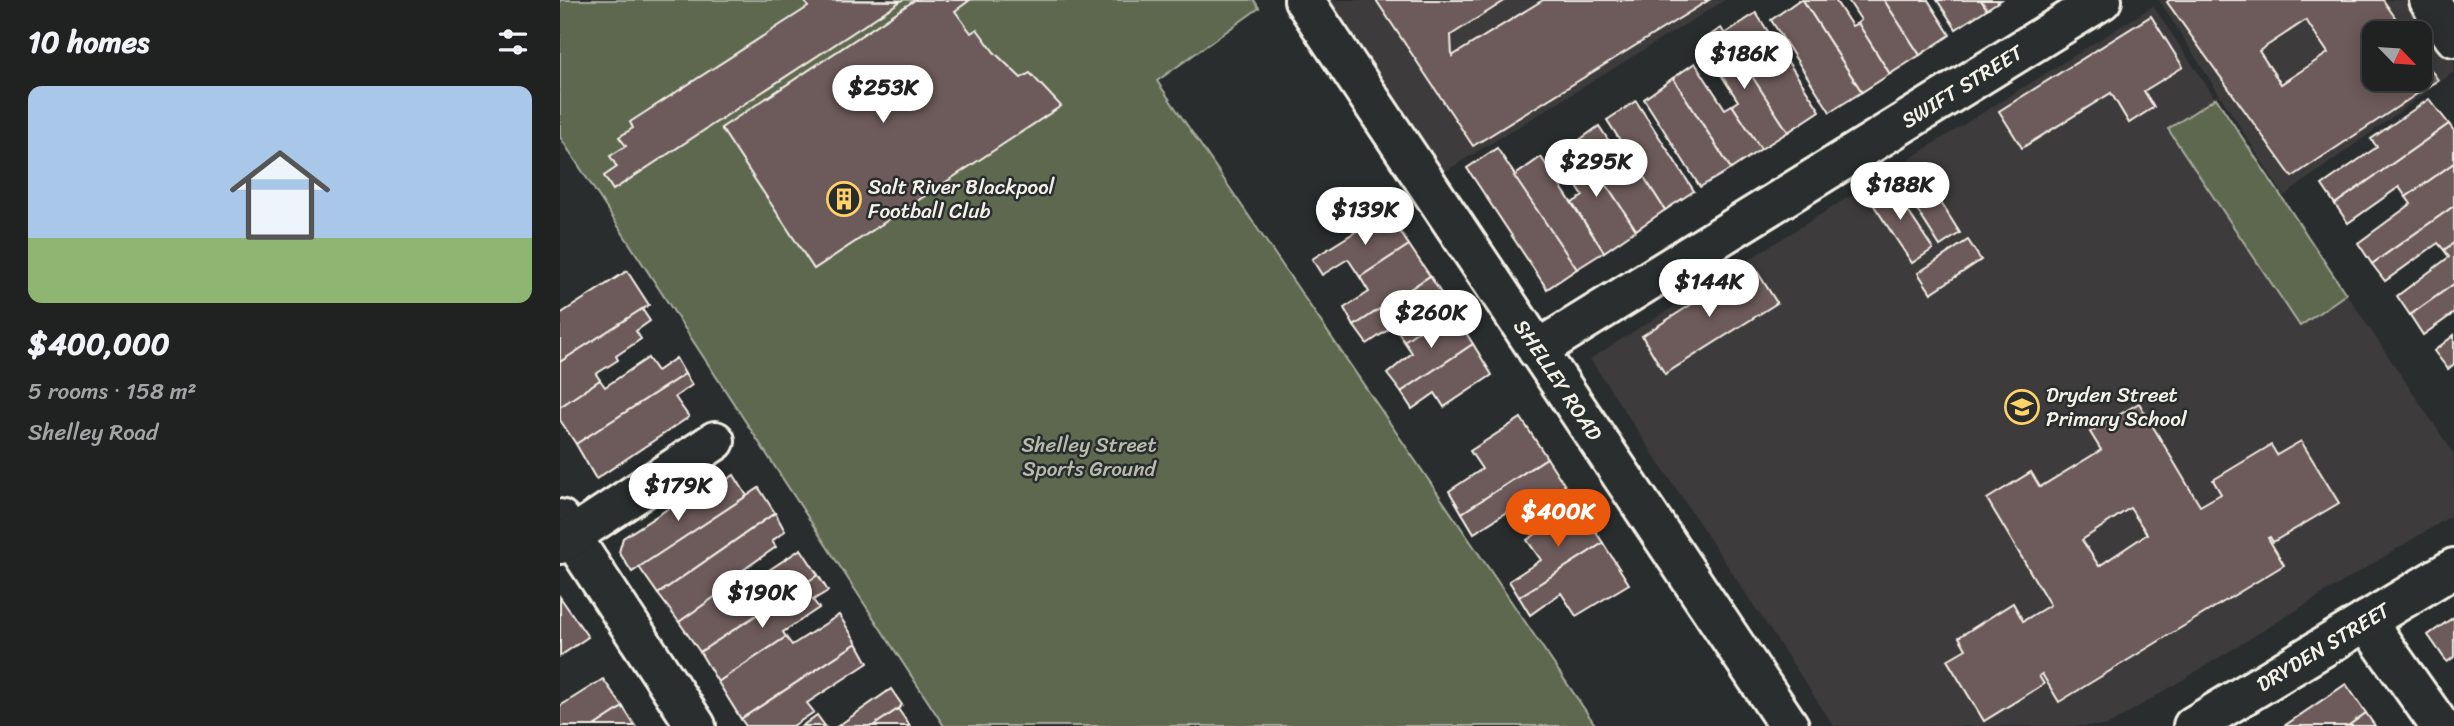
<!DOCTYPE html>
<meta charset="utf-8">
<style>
:root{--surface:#202222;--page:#282a2a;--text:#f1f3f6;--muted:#a2a4a5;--line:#3d3f40;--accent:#ea580c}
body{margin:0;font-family:Sriracha,sans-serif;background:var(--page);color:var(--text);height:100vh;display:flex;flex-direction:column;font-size:26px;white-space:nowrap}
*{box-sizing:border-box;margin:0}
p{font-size:23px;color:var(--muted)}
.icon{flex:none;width:38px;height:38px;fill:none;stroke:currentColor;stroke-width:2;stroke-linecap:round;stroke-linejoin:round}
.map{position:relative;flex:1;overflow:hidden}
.panel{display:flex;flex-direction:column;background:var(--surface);width:560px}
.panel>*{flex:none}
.needle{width:46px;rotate:115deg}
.buttons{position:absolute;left:1802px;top:21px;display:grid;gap:14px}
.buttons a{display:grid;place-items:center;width:70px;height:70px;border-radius:14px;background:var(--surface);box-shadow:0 4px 18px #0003,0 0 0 2px var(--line);font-size:35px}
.price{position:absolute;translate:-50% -60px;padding:0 16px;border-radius:24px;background:#fff;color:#222;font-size:23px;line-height:46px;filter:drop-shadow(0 2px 4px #0008)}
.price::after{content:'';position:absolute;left:50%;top:42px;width:21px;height:16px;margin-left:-10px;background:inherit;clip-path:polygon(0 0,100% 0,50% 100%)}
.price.selected{background:var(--accent);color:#fff}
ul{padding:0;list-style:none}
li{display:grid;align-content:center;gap:14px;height:371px;padding:0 28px}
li+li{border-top:2px solid var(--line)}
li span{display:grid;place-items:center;height:217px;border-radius:14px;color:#555}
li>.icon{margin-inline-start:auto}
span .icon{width:126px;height:126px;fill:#fffc;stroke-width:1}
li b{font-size:30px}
h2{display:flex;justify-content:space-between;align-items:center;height:84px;padding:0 28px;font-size:30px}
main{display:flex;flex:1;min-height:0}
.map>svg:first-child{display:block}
.built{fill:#3e3a3b;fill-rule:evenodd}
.green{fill:#5d6850;stroke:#a8ac9c;stroke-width:2}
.building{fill:#6d5a5a;stroke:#f4f1e8;stroke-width:2;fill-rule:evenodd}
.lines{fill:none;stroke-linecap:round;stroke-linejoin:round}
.street-casing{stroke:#f4f1e8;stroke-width:44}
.street{stroke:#2a2d2e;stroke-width:38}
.labels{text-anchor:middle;stroke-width:5;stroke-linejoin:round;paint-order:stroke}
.street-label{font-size:21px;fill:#f4f1e8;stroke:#2a2d2e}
.poi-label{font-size:21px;fill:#f4f1e8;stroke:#2a2d2e;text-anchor:start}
.park-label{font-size:21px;fill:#b8baab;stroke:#2a2d2e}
</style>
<main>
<section class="panel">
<h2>10 homes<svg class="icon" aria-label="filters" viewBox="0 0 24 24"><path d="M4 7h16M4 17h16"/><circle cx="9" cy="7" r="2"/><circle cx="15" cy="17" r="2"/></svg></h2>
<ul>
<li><span style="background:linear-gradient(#a9c7e8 70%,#8fb573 0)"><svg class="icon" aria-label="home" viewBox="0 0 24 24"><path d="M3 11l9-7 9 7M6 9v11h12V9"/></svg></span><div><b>$400,000</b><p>5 rooms · 158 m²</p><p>Shelley Road</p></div></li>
</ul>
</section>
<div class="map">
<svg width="1894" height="726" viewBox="0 0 1894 726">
<rect width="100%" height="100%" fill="#2a2d2e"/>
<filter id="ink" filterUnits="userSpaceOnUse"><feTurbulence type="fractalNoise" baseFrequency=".0143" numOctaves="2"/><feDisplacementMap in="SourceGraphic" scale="14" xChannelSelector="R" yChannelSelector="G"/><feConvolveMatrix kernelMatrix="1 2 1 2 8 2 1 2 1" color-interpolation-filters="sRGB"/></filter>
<g filter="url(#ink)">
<!-- built -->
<g class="built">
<path d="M744,0h421l-299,183z"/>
<path d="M1599,0h270l25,37v35l-170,124zM1815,33h45v46h-45z"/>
<path d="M1593,6l301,448v60l-347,212h-273l-244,-367z"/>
</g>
<!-- green -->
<g class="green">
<path d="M0,0h694l5,8 -102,73 439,645h-652l-384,-589z"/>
<path d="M1656,98l130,196 -46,32 -132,-197z"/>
</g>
<!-- building -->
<g class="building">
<path d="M244,0l97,1 -288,189 -9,-14 13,-9 -7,-11 16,-10 -7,-9 14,-9 -3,-6 178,-115z"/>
<path d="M355,0h55l-15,11 16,22 6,-4 17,23 27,26 9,-5 31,33 -247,163 -93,-141z"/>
<path d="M816,0h130l-55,35 1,21 91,-56h166l-236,146z"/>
<path d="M1239,0h4l59,92 -32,20 -59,-92z"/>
<path d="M1243,0h32l17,26 6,-3 32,51 -28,18z"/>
<path d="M1288,0h36l36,55 -30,19 -32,-51 3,-3z"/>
<path d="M1324,0h44l22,35 -30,20z"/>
<path d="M1377,0h44l6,9 -31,20z"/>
<path d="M1421,0h20l-14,9z"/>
<path d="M1609,0h214l23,33h-31v46h45v-25l18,26 -146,97 -125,-175zM1746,20l22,33 -47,31 -22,-33z"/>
<path d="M1196,13l64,98 -32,21 -64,-98z"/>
<path d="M1591,16l32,51 -39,24 10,16 -25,16 -18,-30 -89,55 -23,-37z"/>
<path d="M1161,28l67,104 -27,17 -29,-44 6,-4 -38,-59z"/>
<path d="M1135,63l30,46 7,-4 29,44 -30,20 -58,-91z"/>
<path d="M1113,78l58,91 -31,18 -56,-88z"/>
<path d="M1869,99l20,25 -114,80 -13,-19 55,-38 -6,-8z"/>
<path d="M1076,101l58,90 -29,19 -58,-90z"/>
<path d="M1889,124l5,7v32l-48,34 -7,-10 -51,36 -13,-19z"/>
<path d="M1039,126l28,42 8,-5 30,47 -29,20 -58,-89z"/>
<path d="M1018,141l58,89 -32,22 -32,-49 11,-7 -27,-41z"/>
<path d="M937,148l80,121 -30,20 -80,-121z"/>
<path d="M981,157l63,95 -27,17 -63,-93z"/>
<path d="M1894,163v43l-82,58 -14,-21 53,-39 -5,-7z"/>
<path d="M1357,165l43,68 -20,13 -43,-68z"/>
<path d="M1328,181l45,68 -21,14 -45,-68z"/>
<path d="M1894,206v37l-10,7 -6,-7 -53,38 -13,-17z"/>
<path d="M827,212l22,33 -49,32 -12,-18 -26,16 -10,-16z"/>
<path d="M1408,240l13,20 -50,33 -13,-20z"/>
<path d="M1894,243v41l-44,31 -13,-19 52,-39 -5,-7z"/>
<path d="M849,245l21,31 -76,50 -10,-18 25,-16 -9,-15z"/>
<path d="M1193,265l24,38 -112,71 -23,-38z"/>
<path d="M67,271l22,34 -89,57v-48z"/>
<path d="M870,276l21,33 -47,32 -10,-15 -27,18 -13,-18z"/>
<path d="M1894,284v29l-31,22 -13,-20z"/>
<path d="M82,309l8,12 -14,10 5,8 -25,17 2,4 -22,14 4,6 -40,27v-45z"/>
<path d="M891,309l22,35 -72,48 -14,-18 25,-21 -8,-12z"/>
<path d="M1894,335v29l-6,5 -14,-18z"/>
<path d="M913,344l19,31 -48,32 -9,-14 -23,16 -11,-17z"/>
<path d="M88,358l9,13 19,-13 9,16 -109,70 -16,-24v-13l40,-27 5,7z"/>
<path d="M125,374l7,11 -17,12 14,20 -93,62 -20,-35z"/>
<path d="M1579,403l61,103 21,-12 -8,-14 58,-35 6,10 24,-14 38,62 -66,39 -3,-5 -2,1 16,27 -225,137 -17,-28 -3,2 5,8 -60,37 -37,-61 19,-11 -7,-12 54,-34 10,18 27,-16 -63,-106 44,-27 9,15 61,-37 -11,-18zM1570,508l17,26 -48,32 -17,-26z"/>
<path d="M961,418l26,40 -85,55 -13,-22 33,-22 -12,-18z"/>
<path d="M987,458l26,40 -50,33 -13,-21 -36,23 -12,-20z"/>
<path d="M174,475l13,21 -115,76 -13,-20 4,-14 69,-45 4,7z"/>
<path d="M199,488l16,25 -117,81 -19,-27z"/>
<path d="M1019,506l24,37 -84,54 -10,-16 32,-21 -14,-20z"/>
<path d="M215,513l10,18 -13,10 4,6 -50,35 3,5 -50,35 -21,-28z"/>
<path d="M1043,543l26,41 -53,32 -15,-23 -31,22 -11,-18z"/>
<path d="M241,549l17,26 -118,77 -21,-30 50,-35 5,6z"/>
<path d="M258,575l10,16 -15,9 6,8 -36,24 3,5 -68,45 -18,-30z"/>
<path d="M0,597l28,40 -28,19z"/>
<path d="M279,615l18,28 -116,76 -23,-37 68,-45 6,8z"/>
<path d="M1894,617v40l-7,5 -19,-27z"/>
<path d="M297,643l11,20 -61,40 7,9 -21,14h-47l-5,-7z"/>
<path d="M43,679l20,28 -29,19h-34v-20z"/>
<path d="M1786,684l20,29 -18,13h-64z"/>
<path d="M331,689l11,16 -4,4 -25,17h-35z"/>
<path d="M63,707l12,19h-41z"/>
<path d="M338,709l12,17h-37z"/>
<path d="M1806,713l9,13h-27z"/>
<path d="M257,715l8,11h-23z"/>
</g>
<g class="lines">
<!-- street casing -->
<g class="street-casing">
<g id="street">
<path id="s1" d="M744,0l485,726"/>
<path d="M1869,0l25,37"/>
<path id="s2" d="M977,350l565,-350"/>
<path d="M0,519l136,207"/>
<path d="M0,544l155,-103"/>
<path d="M1806,621l74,105"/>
<path id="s3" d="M1633,726l261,-158"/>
</g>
</g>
<!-- street -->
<use href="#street" class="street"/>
</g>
</g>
<!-- icons -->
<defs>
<g id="building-ring" transform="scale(1.75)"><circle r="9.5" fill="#2a2d2e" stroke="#ffd166" stroke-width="1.5"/><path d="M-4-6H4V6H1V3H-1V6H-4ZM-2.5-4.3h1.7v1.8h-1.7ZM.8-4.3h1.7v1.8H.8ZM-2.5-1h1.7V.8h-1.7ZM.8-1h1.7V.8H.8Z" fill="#ffd166"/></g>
<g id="school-ring" transform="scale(1.75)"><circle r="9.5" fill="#2a2d2e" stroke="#ffd166" stroke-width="1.5"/><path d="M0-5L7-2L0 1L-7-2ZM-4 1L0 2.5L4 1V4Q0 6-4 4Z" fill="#ffd166"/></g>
</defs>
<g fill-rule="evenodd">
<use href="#building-ring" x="284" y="199"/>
<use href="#school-ring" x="1462" y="407"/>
</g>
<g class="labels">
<!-- street labels -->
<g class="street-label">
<text dy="7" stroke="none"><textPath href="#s2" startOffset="500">SWIFT STREET</textPath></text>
<text dy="7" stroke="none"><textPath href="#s1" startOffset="457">SHELLEY ROAD</textPath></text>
<text dy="7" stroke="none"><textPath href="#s3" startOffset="152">DRYDEN STREET</textPath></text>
</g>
<!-- poi labels -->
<g class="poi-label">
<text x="308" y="194">Salt River Blackpool<tspan x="308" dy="24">Football Club</tspan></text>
<text x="1486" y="402">Dryden Street<tspan x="1486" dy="24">Primary School</tspan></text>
</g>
<!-- park labels -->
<g class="park-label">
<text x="529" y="452">Shelley Street<tspan x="529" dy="24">Sports Ground</tspan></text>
</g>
</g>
</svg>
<div class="buttons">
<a><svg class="needle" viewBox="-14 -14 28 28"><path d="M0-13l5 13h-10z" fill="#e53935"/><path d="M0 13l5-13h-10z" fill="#a2a4a5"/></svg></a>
</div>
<b class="price" style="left:1184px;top:91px">$186K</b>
<b class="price" style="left:323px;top:125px">$253K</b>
<b class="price" style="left:1036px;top:199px">$295K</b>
<b class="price" style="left:1340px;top:222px">$188K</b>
<b class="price" style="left:805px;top:247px">$139K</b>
<b class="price" style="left:1149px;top:319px">$144K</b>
<b class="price" style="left:871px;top:350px">$260K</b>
<b class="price" style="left:118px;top:523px">$179K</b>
<b class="price selected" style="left:998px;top:549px">$400K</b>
<b class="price" style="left:202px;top:630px">$190K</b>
</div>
</main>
